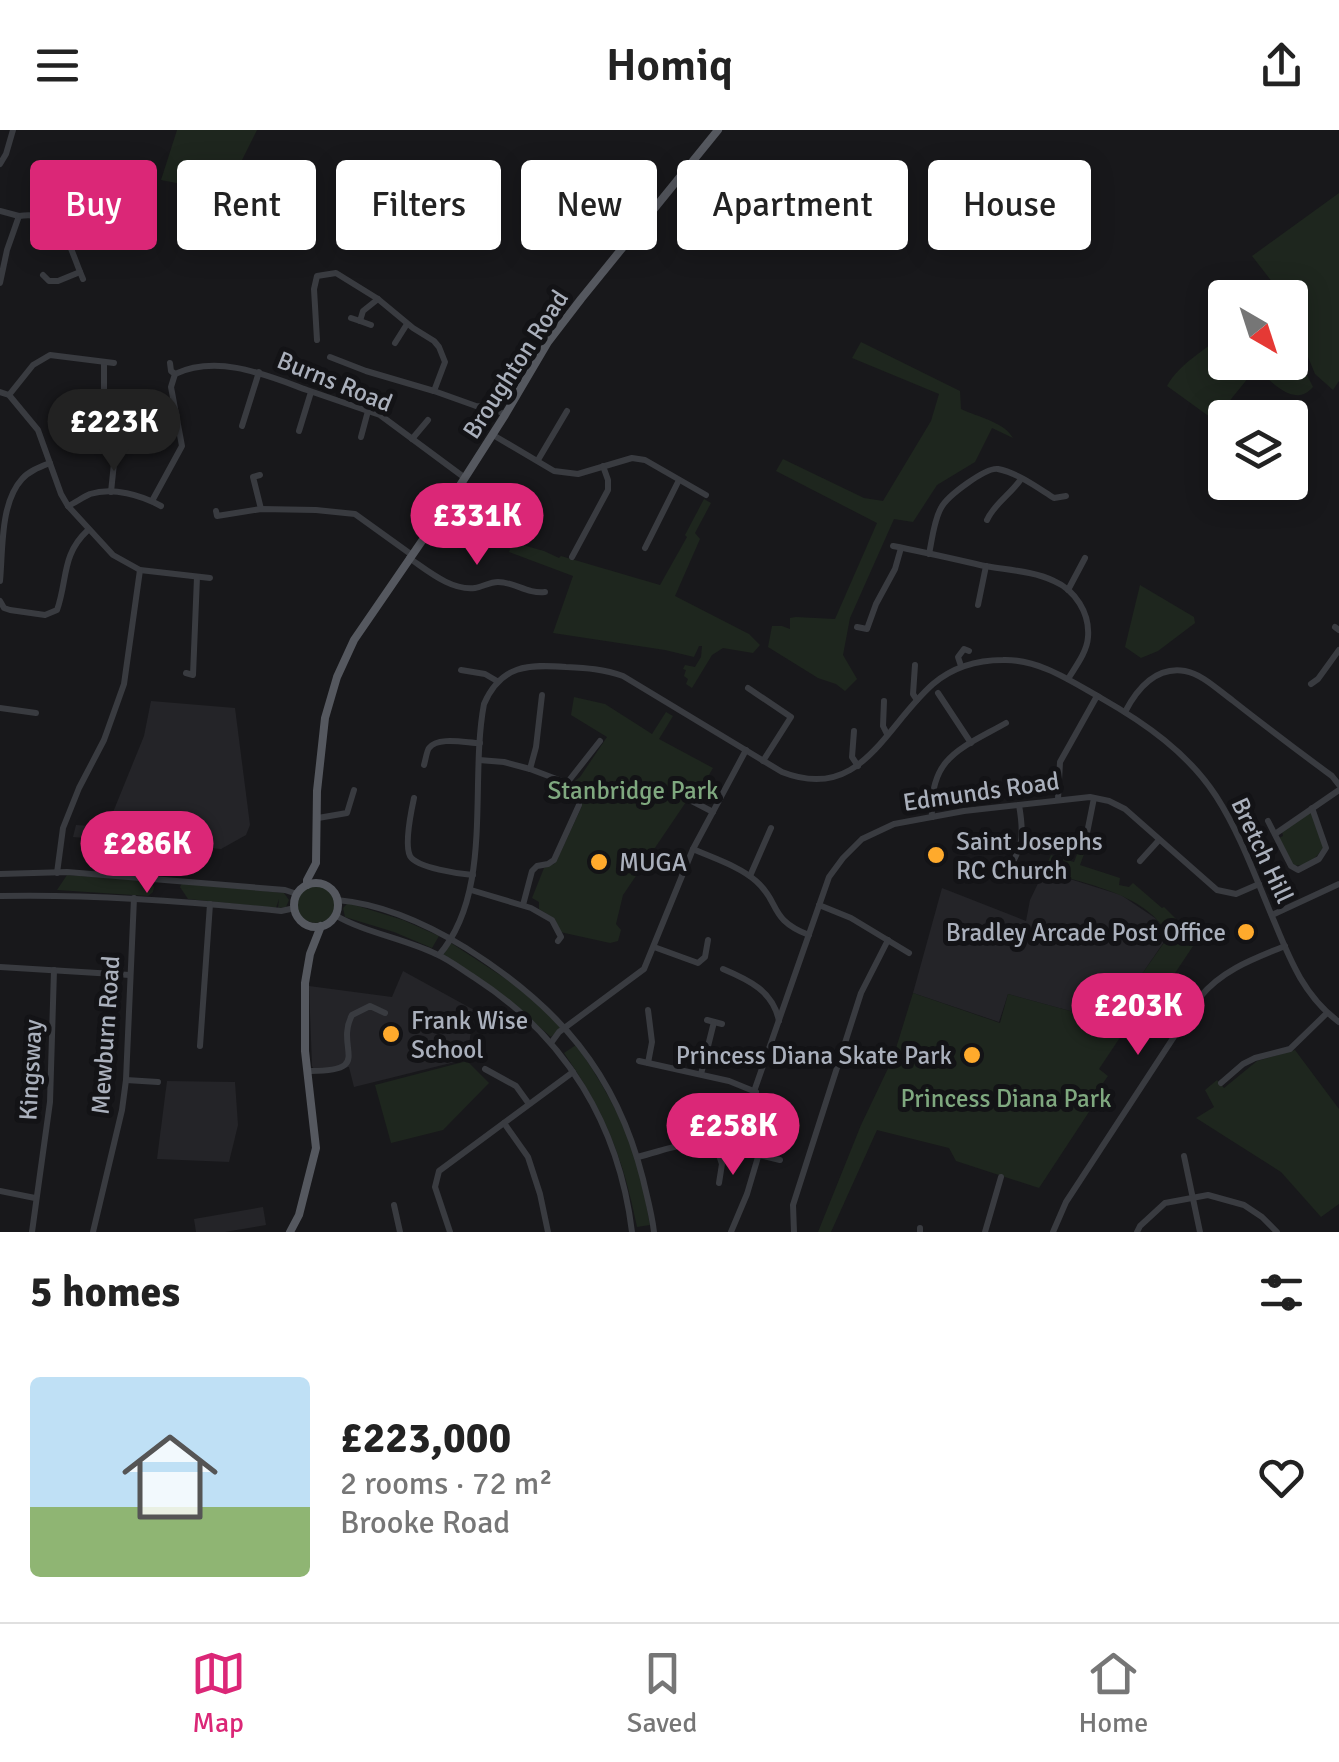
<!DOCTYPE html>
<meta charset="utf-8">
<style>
:root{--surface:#fff;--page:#f6f6f6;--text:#222;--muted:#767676;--line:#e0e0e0;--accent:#db2777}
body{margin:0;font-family:Signika,sans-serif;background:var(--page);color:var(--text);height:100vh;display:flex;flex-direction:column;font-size:38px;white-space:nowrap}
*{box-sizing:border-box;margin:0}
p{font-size:32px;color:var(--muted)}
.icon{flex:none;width:55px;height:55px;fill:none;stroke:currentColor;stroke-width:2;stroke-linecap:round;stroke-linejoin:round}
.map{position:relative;height:1102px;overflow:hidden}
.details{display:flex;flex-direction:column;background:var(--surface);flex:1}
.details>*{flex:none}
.guide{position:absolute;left:30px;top:30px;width:1280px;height:90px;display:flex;gap:20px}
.needle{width:65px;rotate:141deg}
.controls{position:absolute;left:1208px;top:150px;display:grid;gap:20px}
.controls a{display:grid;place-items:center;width:100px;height:100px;border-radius:10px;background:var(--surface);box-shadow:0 5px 25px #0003;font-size:50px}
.price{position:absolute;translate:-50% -85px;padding:0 22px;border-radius:35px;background:var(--accent);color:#fff;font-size:32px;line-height:65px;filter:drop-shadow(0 2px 5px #0008)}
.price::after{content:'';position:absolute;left:50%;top:60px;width:30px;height:22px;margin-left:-15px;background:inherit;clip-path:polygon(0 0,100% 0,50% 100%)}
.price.on{background:#222;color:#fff}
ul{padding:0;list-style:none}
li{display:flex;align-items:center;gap:30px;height:250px;padding:0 30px}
li span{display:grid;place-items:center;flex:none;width:280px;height:200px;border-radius:10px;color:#555}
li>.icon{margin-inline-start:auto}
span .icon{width:120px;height:120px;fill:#fffc;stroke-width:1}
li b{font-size:42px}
h2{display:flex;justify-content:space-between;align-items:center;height:120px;padding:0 30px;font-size:42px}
.tag{padding:0 35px;border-radius:10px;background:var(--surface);box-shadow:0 5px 25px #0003;font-size:35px;line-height:90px}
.tag.on{background:var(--accent);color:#fff}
header{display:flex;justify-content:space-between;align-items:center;height:130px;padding:0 30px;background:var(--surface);font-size:45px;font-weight:600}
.menu{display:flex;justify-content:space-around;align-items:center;height:140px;border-top:2px solid var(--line);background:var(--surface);font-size:28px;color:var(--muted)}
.menu a{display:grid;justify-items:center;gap:5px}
.menu .on{color:var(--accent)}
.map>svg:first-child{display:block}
.built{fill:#242428}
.green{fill:#1e261e}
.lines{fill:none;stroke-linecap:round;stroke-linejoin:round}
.minor{stroke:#393b40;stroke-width:6}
.major{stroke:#55585f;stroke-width:8}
.poi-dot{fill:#ffaa2c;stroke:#131316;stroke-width:4}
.labels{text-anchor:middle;stroke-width:10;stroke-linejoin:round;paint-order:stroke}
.street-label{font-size:25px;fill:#aab0bc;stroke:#131316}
.park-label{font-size:25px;fill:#7fa87f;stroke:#131316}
.poi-label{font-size:25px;fill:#aab0bc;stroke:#131316;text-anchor:start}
</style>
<header><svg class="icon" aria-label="menu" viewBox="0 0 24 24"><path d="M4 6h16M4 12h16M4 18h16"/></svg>Homiq<svg class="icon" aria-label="share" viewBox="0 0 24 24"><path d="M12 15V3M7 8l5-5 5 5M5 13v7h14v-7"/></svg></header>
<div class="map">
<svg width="1339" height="1102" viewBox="0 0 1339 1102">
<rect width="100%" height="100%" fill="#18181b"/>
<!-- built -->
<g class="built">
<path d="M151,571l84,7 15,117 -4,10 -25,14 -148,-12 3,-12 31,2 37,-91z"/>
<path d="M1044,741l77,24 34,23 9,10 4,8 -26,38 -39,46 -95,-26 -9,28 -86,-29 29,-105 84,33 4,-21z"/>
<path d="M403,841l71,39 -7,49 -113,28 -5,-20 -34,4 -3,-5 -3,-80 83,11z"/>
<path d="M167,951l68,1 3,43 -9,37 -72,-3z"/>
<path d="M263,1077l3,18 -41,7h-29l-2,-13z"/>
</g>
<!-- green -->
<g class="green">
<path d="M177,0h80l-27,54 -13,7 -56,-11z"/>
<path d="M1339,63v188l-6,9 -18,-16 -25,-61v-15l-6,-1 -32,-41z"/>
<path d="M1290,195l15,46 8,16c-18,21 -39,-3 -54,-16l-7,8 -3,-2 -35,43 -47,-34c12,-22 39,-37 58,-52v28h65z"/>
<path d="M861,212l99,49 1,18c17,8 43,13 52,29l-21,-10 -17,34 -38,23 -24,37 -19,-3 -44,99 -7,37 14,24 -12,12 -9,-7 -18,-6 -50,-31 4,-21h10l8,3v-11l6,-1 39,2 42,-96 -101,-52 7,-12 81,39 19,3 48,-80 8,-27 -87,-36z"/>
<path d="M704,369l7,4 -16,30 5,6 -25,57 74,38 11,11 -7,8 -30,-5 -11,7 -20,33 -6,-4 2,-5 -4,-3 2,-6 -3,-1 2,-4 10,2 6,-10 1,-11h-3l-5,11 -29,-7 -112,-17 20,-57 -64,-24 3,-10 32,9 15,7 2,-2 99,29 27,-48 -2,-2z"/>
<path d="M1140,455l54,32 1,6 -37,28 -17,7 -16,-11z"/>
<path d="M574,567l31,7 47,30 14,-22 7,4 -14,23 54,29 -17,29 -4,-2 -4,4 -65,96 -7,29 5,6 -3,11 -8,2 -50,-11 -5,-13 -16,-10v-7l-7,-4 12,-30 10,-4 3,-4 25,-54 -10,-23 8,-6 27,-40 -36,-22z"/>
<path d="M1311,681l13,35c-7,11 -16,22 -31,19l-14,-27 4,-2 -1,-5z"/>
<path d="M1085,713l2,3 -7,19 40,13 -1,7 10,2 4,-4 29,25 2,-1 33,33 -63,95 -9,-5 -26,39 9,7 -5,7 3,3 -67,102 -83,-27 -7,-13 -72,-18 -46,102h-13l43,-107 32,-67 20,-65 87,30 8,-29 95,26 39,-46 26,-37c-16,-42 -86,-54 -124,-66l7,-16 23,7 7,-18z"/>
<path d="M67,745l82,6 5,6 -1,5 -5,4 -91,-6z"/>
<path d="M182,753l102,10 5,7 -3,7 -8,1 1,-9 -3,9 -88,-9 -8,-12z"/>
<circle cx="316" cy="774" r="19"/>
<path d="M348,773l55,17 36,16 -7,12 -38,-16 -49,-15 -2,-9z"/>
<path d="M451,813l63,41 48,43 -11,10 -54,-47 -54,-35z"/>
<path d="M576,915c24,34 45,70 59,111 7,22 11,47 15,69l-13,2c-14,-70 -32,-115 -73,-174z"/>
<path d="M1295,920l44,59v95l-18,13 -40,-45 -85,-54 18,-11 -9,-17 12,-10 7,8 33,-27z"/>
<path d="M467,931l22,22 -46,47 -52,13 -16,-58z"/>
</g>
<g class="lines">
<!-- minor -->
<g class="minor">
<path d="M0,34l6,-10 7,-24"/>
<path d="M0,81l19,5 -12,34 -7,33"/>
<path d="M19,86c46,-6 49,29 64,63"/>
<path d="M43,145l6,6h9l22,-9"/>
<path d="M351,188l9,3 3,-10 15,-12"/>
<path d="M360,191l11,4"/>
<path d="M317,210l-3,-51 3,-13 19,-3 42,26 35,29 21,13 5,6 6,15 -11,29 42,15 16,1 13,8"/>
<path d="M395,213l12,-19"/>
<path d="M330,227l36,14 68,20"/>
<path d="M104,233v26l12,55 -5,48"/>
<path d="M175,244c43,-20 91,1 132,16 20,7 41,14 61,21l12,4 85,63"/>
<path d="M0,262l9,3 29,35 23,64 7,12 45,49 27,15 70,8"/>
<path d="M9,265l24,-30 17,-10 64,8"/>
<path d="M242,296l17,-54"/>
<path d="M299,301l12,-39"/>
<path d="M493,305l61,36 24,3 54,-16 13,2 61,35"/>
<path d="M361,307l7,-26"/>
<path d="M412,309l16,-19"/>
<path d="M538,330l29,-49"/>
<path d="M260,345l-7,2 8,32"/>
<path d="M459,357l20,17 18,1 10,8 12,-1"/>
<path d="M152,371l30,-55 -11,-59 4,-13 -4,-3 -1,-8"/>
<path d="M68,376c7,-3 15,-9 22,-12 23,-7 51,1 71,12"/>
<path d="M216,381l1,5 44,-7 55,1 39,4 57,41"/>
<path d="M987,390c7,-16 24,-26 34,-41"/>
<path d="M893,416c31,6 61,13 92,20 22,4 48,5 69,15 21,9 36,32 34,56 -1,15 -12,29 -20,42"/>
<path d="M645,418l34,-68"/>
<path d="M929,424c3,-14 5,-34 12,-46 6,-12 45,-41 57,-39 20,4 40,19 56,29l12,-2"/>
<path d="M572,427l36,-67v-10l-5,-14"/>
<path d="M409,428c18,12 42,33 66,30 7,-1 15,-6 23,-6 17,0 29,12 47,10"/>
<path d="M0,451c3,-31 0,-78 22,-102 7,-8 18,-12 28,-16"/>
<path d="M1068,460l17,-32"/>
<path d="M0,471l4,7 6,2 35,5 12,-5c11,-31 4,-55 31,-80"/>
<path d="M978,475l8,-39"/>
<path d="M857,497l10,2 9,-25 19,-35 6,-21"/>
<path d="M1335,497l4,3"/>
<path d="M915,535l-2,29 4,6"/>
<path d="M961,536l-3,-9 6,-8 5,2"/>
<path d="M461,540l24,4 12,7"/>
<path d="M186,543l7,2 4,-98"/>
<path d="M1311,554l7,-5 21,-29"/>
<path d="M748,558l43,29 -28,44"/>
<path d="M938,563l33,50"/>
<path d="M884,571l-1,25 4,8"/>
<path d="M0,578l36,5"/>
<path d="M1125,582c12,-23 31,-46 60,-41 17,3 33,19 47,29 33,26 66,51 100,76l7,9"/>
<path d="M854,601l-2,26 6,9"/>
<path d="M479,630l25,2 26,7 37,14 33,-42"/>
<path d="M424,635c1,-3 3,-15 5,-17 9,-12 38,-5 51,-5"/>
<path d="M530,639l6,-22 6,-52"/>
<path d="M414,668c-3,14 -10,46 -4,58 7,12 50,18 63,19"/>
<path d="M688,669l25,13"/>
<path d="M1058,669l2,-37 37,-66"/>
<path d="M932,687c-3,-60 28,-68 74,-94"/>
<path d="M318,688l29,-5 7,-23"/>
<path d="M1268,691l23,45 7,4 21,-11 7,-11 -14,-40"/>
<path d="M1275,704l64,-44"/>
<path d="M1085,713l9,-45"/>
<path d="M693,719c20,9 46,17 63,32 25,22 12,38 53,54"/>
<path d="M1140,731l19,-21"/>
<path d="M57,743l6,-45 16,-40 25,-48 20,-56 16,-114"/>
<path d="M0,744l67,-2 218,18 12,4"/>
<path d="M750,746l21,-48"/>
<path d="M1005,747c17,-30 20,-38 14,-72"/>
<path d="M471,760l60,18 21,12 9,17 -3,4"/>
<path d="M0,766c94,-2 187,5 281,15l14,-3"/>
<path d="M337,770c46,4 90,24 129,48 92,58 150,124 177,231 4,18 9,35 11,53"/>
<path d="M523,775l9,-34 5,-5 11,-2 6,-4 25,-55v-6l-12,-16"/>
<path d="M819,775l32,13 58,35"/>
<path d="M335,785c28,17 70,24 101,39 14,6 26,16 39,24 91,59 144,147 157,254"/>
<path d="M1272,785l67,-31"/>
<path d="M654,817l44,16 7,-6 3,-17"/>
<path d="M439,825c55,-64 30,-172 45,-251 17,-39 44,-40 82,-37 20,1 38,2 57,9l159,96c79,31 102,-45 151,-88 20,-17 44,-24 70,-24 36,-1 68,21 98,38 44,25 87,55 115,98 25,39 40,83 58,125 16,39 30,75 65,101"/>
<path d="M0,837l130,8"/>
<path d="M723,839c26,11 50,22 56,52"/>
<path d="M648,880l4,32 -4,21"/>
<path d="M707,890l15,4"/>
<path d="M551,913l8,-11 85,-63 49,-120 53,-99"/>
<path d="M200,916l10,-142"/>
<path d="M639,931l90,20 27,11"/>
<path d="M485,939l31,17 13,18"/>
<path d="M307,941c69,1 27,-22 45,-56l18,-9 15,7"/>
<path d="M701,944l13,-52"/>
<path d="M126,950l32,2"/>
<path d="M1221,953l22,-19 12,-6 35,-9 37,-36"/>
<path d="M504,993l24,34 12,37 8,38"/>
<path d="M715,1013l7,21 -3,19"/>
<path d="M759,1025l21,5"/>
<path d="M1184,1026l16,76"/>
<path d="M637,1027c14,-3 27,-8 41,-11 31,-5 43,1 66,-26l85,-243 14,-19 19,-19 32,-15 70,-13 126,-14 19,4 16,8 92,81 19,4 23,-10"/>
<path d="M0,1061l35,7"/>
<path d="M394,1075l6,27"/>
<path d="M32,1102l18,-130 4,-132"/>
<path d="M93,1102l29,-122 4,-30 8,-182"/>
<path d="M450,1102l-15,-45 4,-16 134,-99"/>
<path d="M731,1102l16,-38 16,-54"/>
<path d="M794,1102l-1,-27 68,-212 27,-53"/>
<path d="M920,1102v-4"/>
<path d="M985,1102l16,-55"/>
<path d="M1053,1102l13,-30 134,-205c22,-27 53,-38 85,-51"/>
<path d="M1137,1102l3,-6 25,-23 43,-8 36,10 18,12 15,15"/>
</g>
<!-- major -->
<g class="major">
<circle cx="316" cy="775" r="22"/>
<path d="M307,755v-5l9,-17 1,-72 8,-73 12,-41 17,-37 105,-153 46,-72 43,-73 33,-43 137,-169"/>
<path d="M290,1102l9,-17 17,-67 -11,-97v-68l5,-29 11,-28"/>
</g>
</g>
<!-- markers -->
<g class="poi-dot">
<circle cx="936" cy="725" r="10"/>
<circle cx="599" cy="732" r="10"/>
<circle cx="1246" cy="802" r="10"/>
<circle cx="391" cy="904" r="10"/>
<circle cx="972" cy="925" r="10"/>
</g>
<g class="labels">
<!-- street labels -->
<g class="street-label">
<text transform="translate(515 234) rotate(-57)" y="9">Broughton Road</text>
<text transform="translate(335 251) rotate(22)" y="9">Burns Road</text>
<text transform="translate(981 661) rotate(-8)" y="9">Edmunds Road</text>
<text transform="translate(1263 720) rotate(65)" y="9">Bretch Hill</text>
<text transform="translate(105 905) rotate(-86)" y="9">Mewburn Road</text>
<text transform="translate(30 940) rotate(-87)" y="9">Kingsway</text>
</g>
<!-- park labels -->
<g class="park-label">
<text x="633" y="669">Stanbridge Park</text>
<text x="1006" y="977">Princess Diana Park</text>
</g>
<!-- poi labels -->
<g class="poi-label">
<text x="956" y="720">Saint Josephs<tspan x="956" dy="29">RC Church</tspan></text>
<text x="619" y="741">MUGA</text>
<text x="1226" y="811" text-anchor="end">Bradley Arcade Post Office</text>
<text x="411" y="899">Frank Wise<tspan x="411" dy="29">School</tspan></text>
<text x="952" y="934" text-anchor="end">Princess Diana Skate Park</text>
</g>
</g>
</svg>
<div class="controls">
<a><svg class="needle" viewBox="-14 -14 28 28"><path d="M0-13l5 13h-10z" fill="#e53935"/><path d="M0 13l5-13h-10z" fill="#767676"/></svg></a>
<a><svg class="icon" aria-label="layers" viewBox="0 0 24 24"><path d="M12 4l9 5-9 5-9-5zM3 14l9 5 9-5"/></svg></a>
</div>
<b class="price on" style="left:114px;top:344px">£223K</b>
<b class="price" style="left:477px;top:438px">£331K</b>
<b class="price" style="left:147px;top:766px">£286K</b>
<b class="price" style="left:1138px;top:928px">£203K</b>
<b class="price" style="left:733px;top:1048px">£258K</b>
<div class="guide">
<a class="tag on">Buy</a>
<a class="tag">Rent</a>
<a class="tag">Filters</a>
<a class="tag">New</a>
<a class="tag">Apartment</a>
<a class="tag">House</a>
</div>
</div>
<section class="details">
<h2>5 homes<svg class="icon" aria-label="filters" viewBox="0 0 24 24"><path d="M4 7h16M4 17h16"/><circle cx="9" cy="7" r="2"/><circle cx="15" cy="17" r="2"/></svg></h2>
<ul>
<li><span style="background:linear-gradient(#bfe0f5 65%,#8fb573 0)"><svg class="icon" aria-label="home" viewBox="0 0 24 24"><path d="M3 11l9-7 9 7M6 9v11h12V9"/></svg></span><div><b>£223,000</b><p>2 rooms · 72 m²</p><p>Brooke Road</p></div><svg class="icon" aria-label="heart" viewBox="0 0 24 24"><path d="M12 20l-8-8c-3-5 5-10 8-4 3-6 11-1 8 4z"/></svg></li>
</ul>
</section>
<nav class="menu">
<a class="on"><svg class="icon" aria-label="map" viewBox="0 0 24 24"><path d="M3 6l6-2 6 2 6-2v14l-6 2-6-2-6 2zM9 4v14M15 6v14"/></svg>Map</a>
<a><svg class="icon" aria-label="saved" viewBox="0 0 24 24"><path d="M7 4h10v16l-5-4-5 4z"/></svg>Saved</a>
<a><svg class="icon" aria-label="home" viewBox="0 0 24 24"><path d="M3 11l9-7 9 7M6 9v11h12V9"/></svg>Home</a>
</nav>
